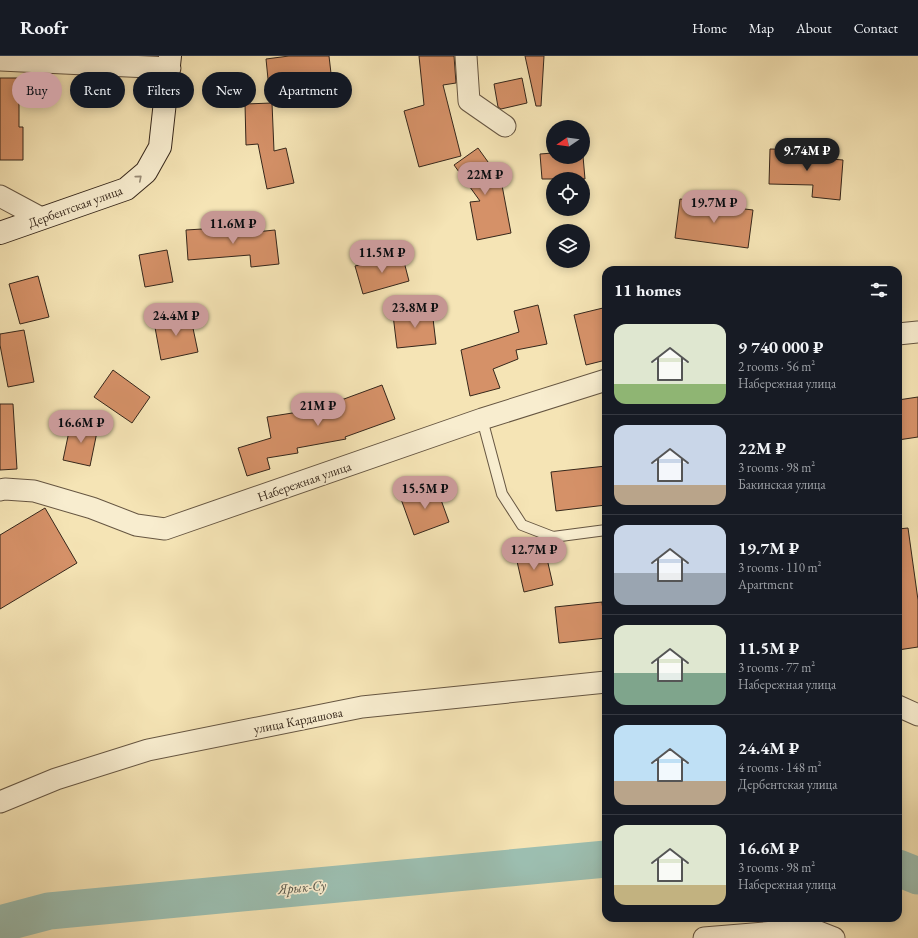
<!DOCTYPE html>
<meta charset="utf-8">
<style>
:root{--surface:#171b24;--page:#20242c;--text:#f1f3f6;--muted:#9ea1a6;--line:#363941;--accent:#c59692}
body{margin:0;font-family:"EB Garamond",serif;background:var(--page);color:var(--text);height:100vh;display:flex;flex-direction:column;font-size:15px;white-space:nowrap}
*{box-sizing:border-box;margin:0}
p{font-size:13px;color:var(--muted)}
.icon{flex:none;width:22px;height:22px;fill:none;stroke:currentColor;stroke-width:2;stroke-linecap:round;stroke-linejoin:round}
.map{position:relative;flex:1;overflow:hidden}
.details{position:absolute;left:602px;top:210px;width:300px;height:656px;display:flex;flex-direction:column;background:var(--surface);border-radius:12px;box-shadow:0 2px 10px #0003}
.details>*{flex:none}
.banner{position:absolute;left:12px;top:16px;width:380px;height:36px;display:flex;gap:8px}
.needle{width:26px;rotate:257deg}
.tools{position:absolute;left:546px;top:64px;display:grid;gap:8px}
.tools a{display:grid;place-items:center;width:44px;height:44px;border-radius:50%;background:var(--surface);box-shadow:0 2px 10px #0003;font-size:20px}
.price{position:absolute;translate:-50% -34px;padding:0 9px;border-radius:14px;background:var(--accent);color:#111;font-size:13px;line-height:26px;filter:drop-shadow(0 1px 2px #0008)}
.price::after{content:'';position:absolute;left:50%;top:24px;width:12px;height:9px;margin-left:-6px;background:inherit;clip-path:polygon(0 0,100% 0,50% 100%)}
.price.active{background:#222;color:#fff}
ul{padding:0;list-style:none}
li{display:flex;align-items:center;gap:12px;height:100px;padding:0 12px}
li+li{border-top:1px solid var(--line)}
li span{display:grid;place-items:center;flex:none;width:112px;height:80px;border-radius:12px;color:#555}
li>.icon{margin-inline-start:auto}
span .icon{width:48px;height:48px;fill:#fffc;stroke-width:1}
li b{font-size:17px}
h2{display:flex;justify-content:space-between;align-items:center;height:48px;padding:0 12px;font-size:17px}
.tag{padding:0 14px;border-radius:18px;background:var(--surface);box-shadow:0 2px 10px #0003;font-size:14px;line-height:36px}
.tag.active{background:var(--accent);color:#111}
header{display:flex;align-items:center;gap:24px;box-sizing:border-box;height:56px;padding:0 20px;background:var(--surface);border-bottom:1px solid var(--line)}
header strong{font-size:19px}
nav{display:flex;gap:22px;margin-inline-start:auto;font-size:14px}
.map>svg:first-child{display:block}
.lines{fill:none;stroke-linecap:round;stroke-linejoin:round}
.river{stroke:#9cbeb0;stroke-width:37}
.building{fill:#d59168;stroke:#36271b}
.lane-casing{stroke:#665642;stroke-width:12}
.street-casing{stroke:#665642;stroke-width:23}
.secondary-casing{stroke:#36271b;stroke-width:24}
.lane{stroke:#f8edcf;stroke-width:10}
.street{stroke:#f8edcf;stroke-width:21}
.secondary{stroke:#f8edcf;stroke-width:22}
.oneway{stroke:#978a75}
.labels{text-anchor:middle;stroke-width:3.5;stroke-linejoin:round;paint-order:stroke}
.street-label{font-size:13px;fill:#36271b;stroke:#f8edcf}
.water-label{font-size:14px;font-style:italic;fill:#555448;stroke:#f8edcf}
</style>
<header>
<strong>Roofr</strong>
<nav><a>Home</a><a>Map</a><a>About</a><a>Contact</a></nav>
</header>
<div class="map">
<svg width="918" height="882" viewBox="0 0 918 882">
<rect width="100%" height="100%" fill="#f5e4b5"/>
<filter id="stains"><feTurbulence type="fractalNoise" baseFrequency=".005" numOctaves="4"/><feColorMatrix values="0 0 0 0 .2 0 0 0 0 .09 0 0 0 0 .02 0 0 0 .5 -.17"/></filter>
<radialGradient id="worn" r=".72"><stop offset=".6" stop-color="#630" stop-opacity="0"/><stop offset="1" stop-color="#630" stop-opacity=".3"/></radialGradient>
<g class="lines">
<!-- river -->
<g class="river">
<path d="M898,812l20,8"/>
<path d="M0,868l49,-13 557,-52"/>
</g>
</g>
<!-- building -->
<g class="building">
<path d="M289,0h40l3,26 -63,7 -3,-30z"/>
<path d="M419,0h35l2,27 -13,2 18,71 -42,11 -15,-56 20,-6z"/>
<path d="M525,0h19l-3,50h-5z"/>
<path d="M0,22h19v49h4v33h-23z"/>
<path d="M522,22l5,25 -26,6 -3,-2 -4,-23z"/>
<path d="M272,47l2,48 12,-3 8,35 -27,6 -9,-45 -12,1 -1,-41z"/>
<path d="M478,92l23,32 10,53 -34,7 -7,-38 10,-1 -26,-36z"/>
<path d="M770,93l37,1v7l36,3 -3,40 -28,-3 1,-12 -44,-1z"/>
<path d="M553,97v4h30v-1l2,23h-43l-2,-25z"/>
<path d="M680,143l24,3v2l49,6 -5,38 -73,-10z"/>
<path d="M235,171l1,7 39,-4 4,34 -28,3 -1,-12 -62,5 -2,-30z"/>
<path d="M167,194l6,32 -28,5 -6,-32z"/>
<path d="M402,198l7,27 -46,13 -8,-28z"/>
<path d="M38,220l11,41 -29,7 -11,-40z"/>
<path d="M538,249l9,39 -31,6 2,9 -25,10 7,19 -30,8 -9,-46 58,-18 -5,-21z"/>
<path d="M603,252l3,12v40l-20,5 -12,-50z"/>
<path d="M432,254l4,34 -39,4 -4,-33z"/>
<path d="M190,258l8,38 -37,8 -7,-38z"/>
<path d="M24,274l10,52 -26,5 -8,-42v-11z"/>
<path d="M113,314l37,27 -18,26 -38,-26z"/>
<path d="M382,329l13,34 -50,18 1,2 -49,9 1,5 -31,5 3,11 -23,7 -9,-28 33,-10 -4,-21 38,-6 -1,-4 40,-8z"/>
<path d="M918,341v40l-20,3v-40z"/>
<path d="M0,348h13l4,65 -17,1z"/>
<path d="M71,366l27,5 -8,39 -27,-6z"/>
<path d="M606,410v39l-50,6 -5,-39z"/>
<path d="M436,430l13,36 -35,13 -13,-36z"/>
<path d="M45,452l32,55 -77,46v-74z"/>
<path d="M908,472l10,72v47l-20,3v-121z"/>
<path d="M545,494l8,35 -29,7 -8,-35z"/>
<path d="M602,546l4,36 -47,5 -4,-36z"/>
</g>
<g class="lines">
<!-- lane casing -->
<g class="lane-casing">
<path id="lane" d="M482,363l20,75 20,31 31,12 53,-7"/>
</g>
<!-- street casing -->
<g class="street-casing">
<g id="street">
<path d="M466,0l3,45 36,25"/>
<path d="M0,4l170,8"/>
<path d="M0,140l41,22"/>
<path d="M898,278l20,-2"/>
<path d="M0,434l5,-1 29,2 58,17 44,17 29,4 317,-110 124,-39"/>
<path d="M898,650l20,9"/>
<path d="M0,746l56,-23 92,-29 214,-43 244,-25"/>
<path d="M704,882l107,-9 23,9"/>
</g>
</g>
<!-- secondary casing -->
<g class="secondary-casing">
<path id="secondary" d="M0,177l126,-44 20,-17 14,-25 10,-91"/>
</g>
<!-- lane -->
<use href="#lane" class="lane"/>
<!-- street -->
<use href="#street" class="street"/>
<!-- secondary -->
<use href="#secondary" class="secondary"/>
</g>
<!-- one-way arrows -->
<defs><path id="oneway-chevron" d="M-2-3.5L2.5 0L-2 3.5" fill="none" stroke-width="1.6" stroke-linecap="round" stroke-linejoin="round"/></defs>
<use class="oneway" href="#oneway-chevron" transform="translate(139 122) rotate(-41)"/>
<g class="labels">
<!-- street labels -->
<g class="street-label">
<text transform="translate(75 150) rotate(-20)" y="5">Дербентская улица</text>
<text transform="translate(304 425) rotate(-19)" y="5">Набережная улица</text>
<text transform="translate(298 664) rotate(-11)" y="5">улица Кардашова</text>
</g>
<!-- water labels -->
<g class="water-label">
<text transform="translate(302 831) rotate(-5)" y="5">Ярык-Су</text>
</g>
</g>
<rect width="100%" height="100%" filter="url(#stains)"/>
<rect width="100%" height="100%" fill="url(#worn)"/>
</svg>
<div class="tools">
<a><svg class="needle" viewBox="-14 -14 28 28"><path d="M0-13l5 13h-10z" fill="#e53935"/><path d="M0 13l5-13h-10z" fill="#9ea1a6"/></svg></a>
<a><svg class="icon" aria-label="locate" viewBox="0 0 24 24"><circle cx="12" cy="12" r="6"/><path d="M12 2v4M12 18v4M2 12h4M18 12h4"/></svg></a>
<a><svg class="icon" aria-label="layers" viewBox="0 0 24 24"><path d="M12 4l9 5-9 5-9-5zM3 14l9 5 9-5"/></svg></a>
</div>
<b class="price active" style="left:807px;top:116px">9.74M ₽</b>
<b class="price" style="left:485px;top:140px">22M ₽</b>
<b class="price" style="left:714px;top:168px">19.7M ₽</b>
<b class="price" style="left:233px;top:189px">11.6M ₽</b>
<b class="price" style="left:382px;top:218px">11.5M ₽</b>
<b class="price" style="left:415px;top:273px">23.8M ₽</b>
<b class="price" style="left:176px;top:281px">24.4M ₽</b>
<b class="price" style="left:318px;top:371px">21M ₽</b>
<b class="price" style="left:81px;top:388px">16.6M ₽</b>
<b class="price" style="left:425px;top:454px">15.5M ₽</b>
<b class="price" style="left:534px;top:515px">12.7M ₽</b>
<div class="banner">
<a class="tag active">Buy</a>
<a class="tag">Rent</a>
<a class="tag">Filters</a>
<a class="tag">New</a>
<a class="tag">Apartment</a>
</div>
<section class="details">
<h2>11 homes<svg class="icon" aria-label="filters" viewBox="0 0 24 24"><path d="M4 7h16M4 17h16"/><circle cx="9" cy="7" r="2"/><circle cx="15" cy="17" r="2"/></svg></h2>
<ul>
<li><span style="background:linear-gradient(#dfe7d0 75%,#8fb573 0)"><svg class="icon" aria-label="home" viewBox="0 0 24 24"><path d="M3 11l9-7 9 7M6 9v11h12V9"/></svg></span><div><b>9 740 000 ₽</b><p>2 rooms · 56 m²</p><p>Набережная улица</p></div></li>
<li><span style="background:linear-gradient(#c9d6e8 75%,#b9a48a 0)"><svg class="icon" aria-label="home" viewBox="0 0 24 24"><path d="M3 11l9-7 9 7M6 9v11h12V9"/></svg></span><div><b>22M ₽</b><p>3 rooms · 98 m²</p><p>Бакинская улица</p></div></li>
<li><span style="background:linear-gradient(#c9d6e8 60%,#9aa5b1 0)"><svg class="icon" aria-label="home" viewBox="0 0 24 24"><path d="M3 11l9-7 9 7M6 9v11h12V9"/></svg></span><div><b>19.7M ₽</b><p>3 rooms · 110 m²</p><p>Apartment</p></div></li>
<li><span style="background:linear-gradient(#dfe7d0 60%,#7fa58c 0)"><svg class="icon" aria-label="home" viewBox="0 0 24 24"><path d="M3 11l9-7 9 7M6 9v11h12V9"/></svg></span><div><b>11.5M ₽</b><p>3 rooms · 77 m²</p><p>Набережная улица</p></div></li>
<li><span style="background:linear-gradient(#bfe0f5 70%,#b9a48a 0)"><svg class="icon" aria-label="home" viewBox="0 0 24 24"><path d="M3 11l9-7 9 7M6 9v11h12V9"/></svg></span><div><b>24.4M ₽</b><p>4 rooms · 148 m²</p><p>Дербентская улица</p></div></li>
<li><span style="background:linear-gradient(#dfe7d0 75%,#c2b280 0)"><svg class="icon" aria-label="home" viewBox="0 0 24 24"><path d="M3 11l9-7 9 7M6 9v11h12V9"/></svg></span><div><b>16.6M ₽</b><p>3 rooms · 98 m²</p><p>Набережная улица</p></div></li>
</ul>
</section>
</div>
